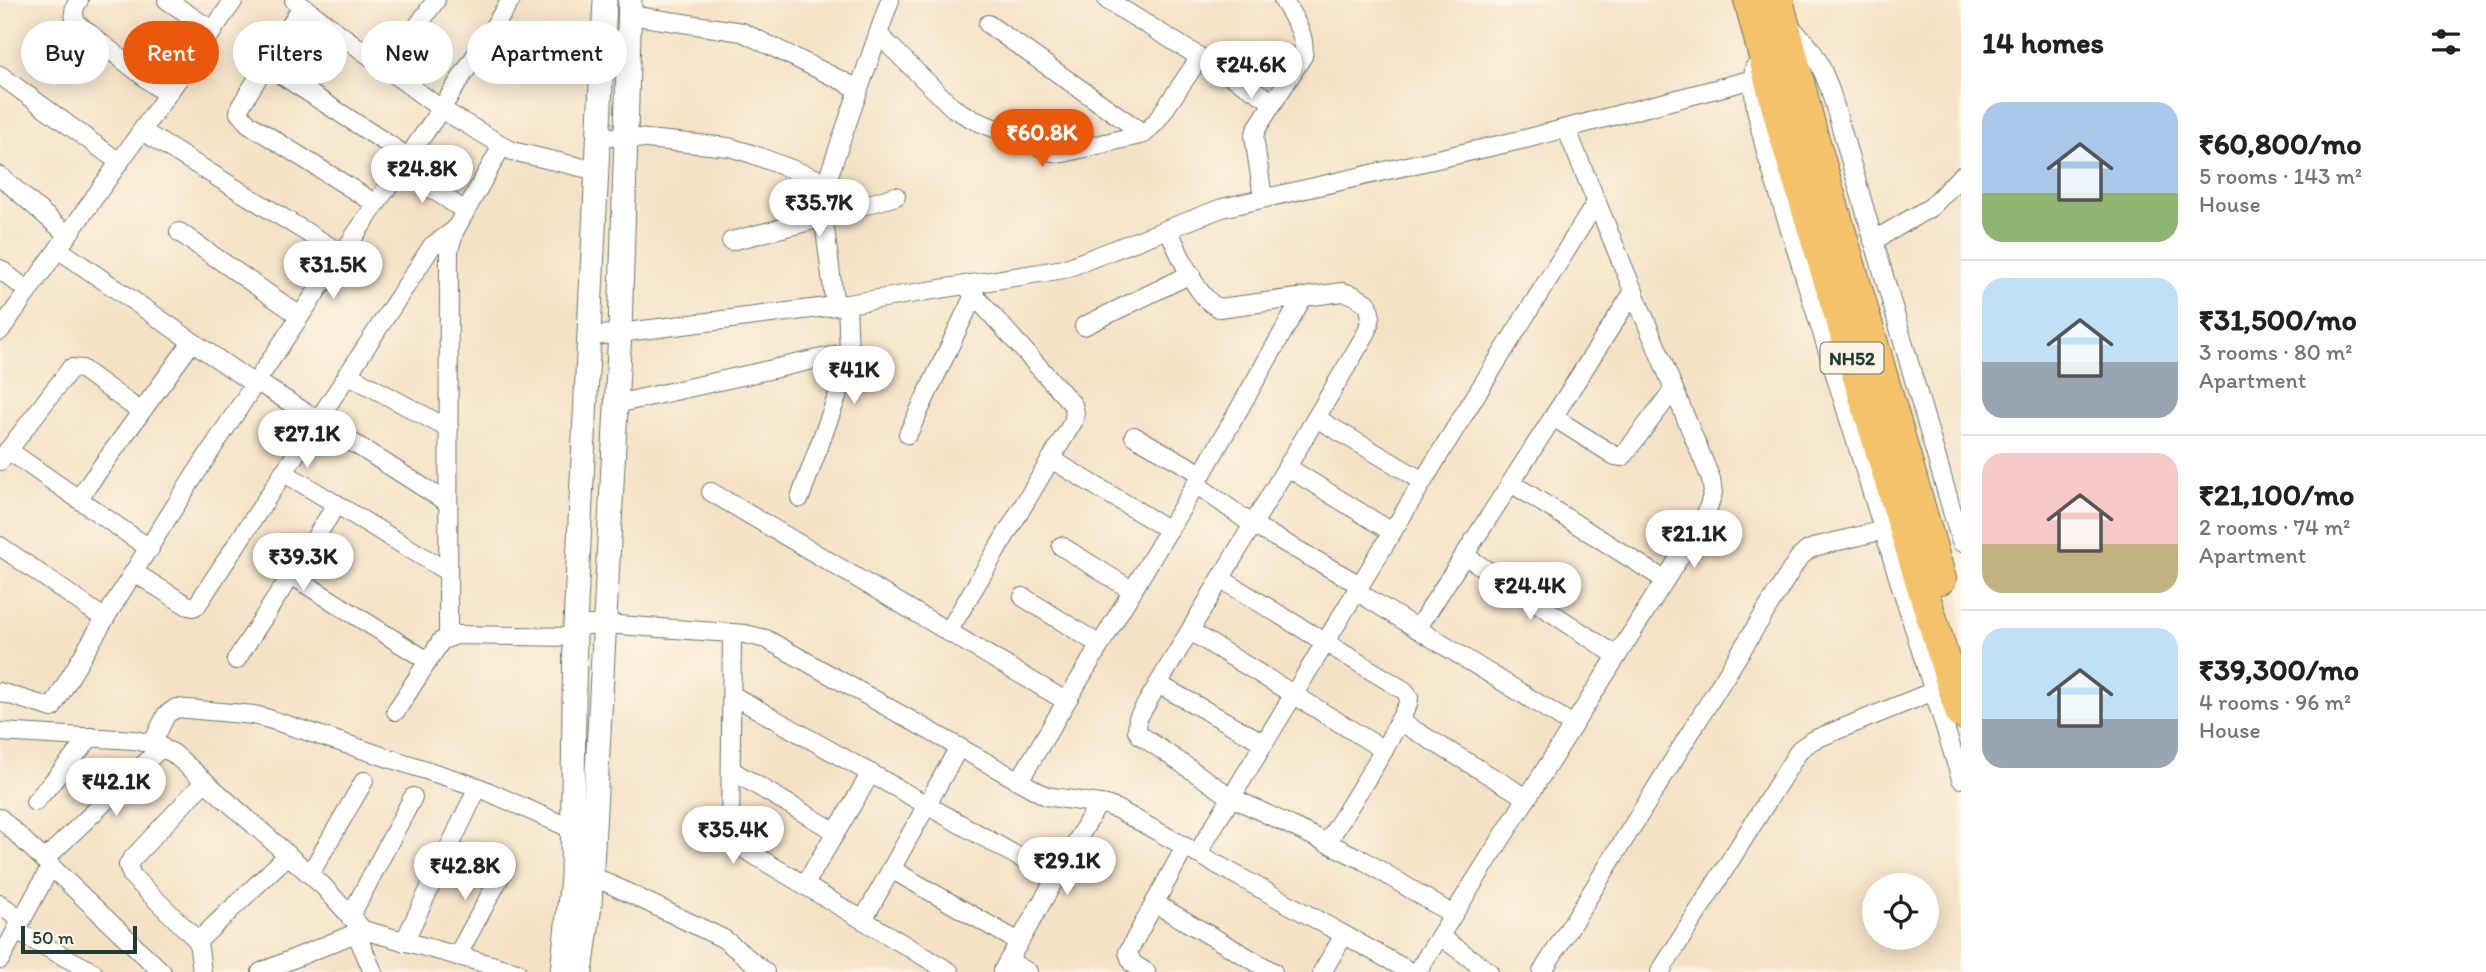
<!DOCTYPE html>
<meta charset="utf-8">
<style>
:root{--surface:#fff;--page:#f2f2f2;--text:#202124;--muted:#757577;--line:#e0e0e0;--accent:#ea580c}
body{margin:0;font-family:Itim,sans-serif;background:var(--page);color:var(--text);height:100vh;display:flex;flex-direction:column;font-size:26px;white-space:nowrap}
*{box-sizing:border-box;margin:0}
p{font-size:23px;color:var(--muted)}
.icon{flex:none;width:38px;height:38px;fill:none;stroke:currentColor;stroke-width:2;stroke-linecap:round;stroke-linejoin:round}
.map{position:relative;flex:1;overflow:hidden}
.panel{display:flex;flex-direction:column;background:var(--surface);width:525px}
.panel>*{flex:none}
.hud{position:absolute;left:21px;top:21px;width:665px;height:63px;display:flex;gap:14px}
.tools{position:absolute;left:1862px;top:873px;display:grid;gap:14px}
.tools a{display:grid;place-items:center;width:77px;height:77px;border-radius:50%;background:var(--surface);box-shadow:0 4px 18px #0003;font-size:35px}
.scale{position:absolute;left:21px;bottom:18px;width:116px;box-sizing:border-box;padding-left:7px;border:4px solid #1f3d34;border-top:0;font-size:19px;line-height:24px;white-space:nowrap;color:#1f3d34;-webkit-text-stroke:5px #fcf5e5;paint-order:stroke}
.price{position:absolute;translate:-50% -60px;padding:0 16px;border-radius:24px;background:#fff;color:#222;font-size:23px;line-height:46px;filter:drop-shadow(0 2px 4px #0008)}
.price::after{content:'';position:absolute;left:50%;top:42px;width:21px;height:16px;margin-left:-10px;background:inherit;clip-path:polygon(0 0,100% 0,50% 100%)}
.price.on{background:var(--accent);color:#fff}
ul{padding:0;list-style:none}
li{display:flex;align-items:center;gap:21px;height:175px;padding:0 21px}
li+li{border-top:2px solid var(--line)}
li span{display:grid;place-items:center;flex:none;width:196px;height:140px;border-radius:21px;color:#555}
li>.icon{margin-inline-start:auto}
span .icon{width:84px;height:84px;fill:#fffc;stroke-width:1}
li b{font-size:30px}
h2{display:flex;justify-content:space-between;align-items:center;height:84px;padding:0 21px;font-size:30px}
.tag{padding:0 24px;border-radius:32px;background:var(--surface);box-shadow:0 4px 18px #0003;font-size:24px;line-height:63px}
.tag.on{background:var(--accent);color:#fff}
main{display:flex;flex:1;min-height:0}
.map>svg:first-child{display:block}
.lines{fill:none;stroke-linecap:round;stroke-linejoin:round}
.minor-casing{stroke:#6a7767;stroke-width:20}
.tertiary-casing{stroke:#6a7767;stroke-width:25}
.trunk-casing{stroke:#6a7767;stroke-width:32}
.minor{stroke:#fff;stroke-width:18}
.tertiary{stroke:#fff;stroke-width:23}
.trunk{stroke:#f4c26a;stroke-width:30}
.labels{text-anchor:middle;stroke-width:6;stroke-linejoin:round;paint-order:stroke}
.shield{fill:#fcf5e5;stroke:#617469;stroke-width:2}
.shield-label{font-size:19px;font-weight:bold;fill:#1f3d34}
</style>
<main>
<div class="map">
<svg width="1961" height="972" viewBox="0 0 1961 972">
<rect width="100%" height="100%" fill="#fcf5e5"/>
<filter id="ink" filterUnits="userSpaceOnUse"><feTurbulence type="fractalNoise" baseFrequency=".0143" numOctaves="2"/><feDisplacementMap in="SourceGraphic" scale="14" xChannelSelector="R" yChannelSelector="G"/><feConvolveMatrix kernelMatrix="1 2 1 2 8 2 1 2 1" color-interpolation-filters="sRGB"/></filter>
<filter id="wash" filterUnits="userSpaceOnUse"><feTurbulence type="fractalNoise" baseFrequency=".00686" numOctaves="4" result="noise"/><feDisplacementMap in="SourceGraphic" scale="28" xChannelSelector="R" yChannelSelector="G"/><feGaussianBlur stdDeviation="1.57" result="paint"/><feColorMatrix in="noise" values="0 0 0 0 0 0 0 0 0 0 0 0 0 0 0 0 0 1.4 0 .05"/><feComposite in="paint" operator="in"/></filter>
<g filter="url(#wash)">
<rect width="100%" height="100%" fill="#f5e2c6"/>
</g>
<g filter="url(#ink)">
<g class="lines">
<!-- minor casing -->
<g class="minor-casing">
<g id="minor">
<path d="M79,0c-6,8 -6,13 -3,23l91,72"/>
<path d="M167,0l46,31"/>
<path d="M511,0l-70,109 71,42 85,20"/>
<path d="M1107,0l166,102"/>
<path d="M302,6l-62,101 -1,6 10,11 127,80"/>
<path d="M630,15l112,17 117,57"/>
<path d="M1786,23c27,24 33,36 45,70l130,449"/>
<path d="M988,24l156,110"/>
<path d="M878,34l75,74 21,12 79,32 10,1 81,-19 12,-12 44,-65"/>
<path d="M266,65l142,92"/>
<path d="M1754,68c-3,29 6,60 13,88l194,623"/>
<path d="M387,69l49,-69"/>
<path d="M0,75l119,87"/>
<path d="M142,131l200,123"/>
<path d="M599,137h27l103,10 23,7 73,28"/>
<path d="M401,168l64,43"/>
<path d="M0,176l68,59"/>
<path d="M1263,198l-9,-62 3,-8 46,-72c4,-20 -10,-39 -20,-56"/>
<path d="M1168,229c11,22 28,70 51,79l124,-16 10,3 15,9 3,13 -4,15 -229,386 -1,12 3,5 91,62 132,63 90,55"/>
<path d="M179,232l121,84"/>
<path d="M731,241l91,-23 74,-22"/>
<path d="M1873,241l58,-34 30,-31"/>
<path d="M58,249l196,135"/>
<path d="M0,269l28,22"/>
<path d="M835,306l-14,-108 69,-198"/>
<path d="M1084,326l107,-52"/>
<path d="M0,331l234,-331"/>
<path d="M587,337l248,-31 229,-37 158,-61 303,-69 244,-64"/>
<path d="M347,374l102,55"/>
<path d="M256,381l192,122"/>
<path d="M616,404l233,-52"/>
<path d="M1553,417l62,39 7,1 52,-68"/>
<path d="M1316,418l107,63"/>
<path d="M908,434l66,-139"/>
<path d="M1134,436l68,38"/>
<path d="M8,450l142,99"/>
<path d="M1051,459l118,71"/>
<path d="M0,461l71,-93 11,1 59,43"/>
<path d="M1287,467l105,65"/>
<path d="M283,472l165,100"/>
<path d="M1511,483l154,97"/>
<path d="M1196,484l57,41 107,60"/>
<path d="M711,492l355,209"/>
<path d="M800,498l46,-126 3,-20 -2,-48"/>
<path d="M78,499l114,-157"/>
<path d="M0,546l105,73"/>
<path d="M1061,546l72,45"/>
<path d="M1464,555l153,101"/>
<path d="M135,573l53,33 5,1 4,-2 235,-359 23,-16"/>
<path d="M291,575l137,86"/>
<path d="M1221,579l184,112 4,6 -1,7 -24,46 -57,93"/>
<path d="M1356,591l217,134"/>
<path d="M1023,597l77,48"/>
<path d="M575,626l29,-2 141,10 21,5 280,157 60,9 11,4 294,163"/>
<path d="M1417,629l217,-338"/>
<path d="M1190,631l194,119"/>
<path d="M948,632l125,-210 2,-9 -2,-8 -108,-120"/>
<path d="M732,633l-2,204 4,6 216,129"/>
<path d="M448,637l1,-387 6,-20 47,-84"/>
<path d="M236,660l101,-156"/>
<path d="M1158,684l106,59"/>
<path d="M0,692l52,16c119,-206 255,-403 389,-599l-147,-109"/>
<path d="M732,695l324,183"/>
<path d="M396,711l45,-70 15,-6 119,2"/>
<path d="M1399,721l128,77"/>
<path d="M0,732l134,8 18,4 21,9 150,133 40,44 154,42"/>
<path d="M152,744l14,-29 10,-7 78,7 15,4 209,68 94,42"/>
<path d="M731,770l105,62"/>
<path d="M1019,781l183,-307 101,-177"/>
<path d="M35,802l56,-65"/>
<path d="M0,818l162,154"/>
<path d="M1197,854l251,-414 149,-239"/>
<path d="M44,860l118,-113"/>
<path d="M891,869l128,73"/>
<path d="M310,874l54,-93"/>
<path d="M591,875l133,64 41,33"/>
<path d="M804,886l67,-113"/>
<path d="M1154,903l119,69"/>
<path d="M0,904l22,16"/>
<path d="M350,917l63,-120"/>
<path d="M863,920l96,-173"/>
<path d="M16,931l77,41"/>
<path d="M356,933l17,39"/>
<path d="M1440,936l49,36"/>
<path d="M198,941l90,-86"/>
<path d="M404,942l74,-155"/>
<path d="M457,956l49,-90"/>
<path d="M0,960l51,-94"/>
<path d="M1008,961l20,11"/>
<path d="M202,972l-4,-31 -66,-65 -4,-11 3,-5 74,-79"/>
<path d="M261,972l102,-42"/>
<path d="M1002,972l96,-168"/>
<path d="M1146,972l-14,-9 -4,-11 57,-105"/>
<path d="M1322,972l22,-37"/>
<path d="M1417,972l288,-455 8,-24 -2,-14 -145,-351"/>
<path d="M1542,972l256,-413 10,-9 10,-4 66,-16"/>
<path d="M1660,972l140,-223 13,-9 121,-49"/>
</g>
</g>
<!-- tertiary casing -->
<g class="tertiary-casing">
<g id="tertiary">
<path d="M562,972l10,-94 3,-252 30,-626"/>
<path d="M581,972l9,-67 30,-574 10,-331"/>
</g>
</g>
<!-- trunk casing -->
<g class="trunk-casing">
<g id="trunk">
<path d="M1749,0l34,131 178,583"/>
<path d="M1778,0l35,136 128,443"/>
</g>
</g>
<!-- minor -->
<use href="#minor" class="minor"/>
<!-- tertiary -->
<use href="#tertiary" class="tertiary"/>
<!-- trunk -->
<use href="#trunk" class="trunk"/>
</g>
</g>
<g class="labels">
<!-- shield labels -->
<rect class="shield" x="1820.5" y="342.5" width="63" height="31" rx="5"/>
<g class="shield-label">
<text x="1852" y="365">NH52</text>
</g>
</g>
</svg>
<div class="tools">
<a><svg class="icon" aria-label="locate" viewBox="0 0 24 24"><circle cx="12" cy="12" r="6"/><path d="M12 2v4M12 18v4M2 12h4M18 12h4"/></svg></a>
</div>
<div class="scale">50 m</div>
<b class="price" style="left:1251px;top:101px">₹24.6K</b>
<b class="price on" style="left:1042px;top:169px">₹60.8K</b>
<b class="price" style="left:422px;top:205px">₹24.8K</b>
<b class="price" style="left:819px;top:239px">₹35.7K</b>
<b class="price" style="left:333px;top:301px">₹31.5K</b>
<b class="price" style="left:854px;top:406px">₹41K</b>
<b class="price" style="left:307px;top:470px">₹27.1K</b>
<b class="price" style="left:1694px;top:570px">₹21.1K</b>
<b class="price" style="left:303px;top:593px">₹39.3K</b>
<b class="price" style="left:1530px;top:622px">₹24.4K</b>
<b class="price" style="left:116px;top:818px">₹42.1K</b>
<b class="price" style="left:733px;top:866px">₹35.4K</b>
<b class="price" style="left:1067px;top:897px">₹29.1K</b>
<b class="price" style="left:465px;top:902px">₹42.8K</b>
<div class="hud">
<a class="tag">Buy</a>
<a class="tag on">Rent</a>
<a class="tag">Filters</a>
<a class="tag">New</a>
<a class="tag">Apartment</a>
</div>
</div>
<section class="panel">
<h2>14 homes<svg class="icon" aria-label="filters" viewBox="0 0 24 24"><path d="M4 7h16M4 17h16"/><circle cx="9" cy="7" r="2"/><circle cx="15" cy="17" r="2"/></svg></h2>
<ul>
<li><span style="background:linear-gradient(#a9c7e8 65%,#8fb573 0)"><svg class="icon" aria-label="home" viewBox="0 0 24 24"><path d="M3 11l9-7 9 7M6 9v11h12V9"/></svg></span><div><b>₹60,800/mo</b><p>5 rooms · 143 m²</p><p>House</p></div></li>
<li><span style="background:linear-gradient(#bfe0f5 60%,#9aa5b1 0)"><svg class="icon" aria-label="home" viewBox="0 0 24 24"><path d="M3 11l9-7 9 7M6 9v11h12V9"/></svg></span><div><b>₹31,500/mo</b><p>3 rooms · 80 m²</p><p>Apartment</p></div></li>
<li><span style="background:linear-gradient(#f6c9c9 65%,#c2b280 0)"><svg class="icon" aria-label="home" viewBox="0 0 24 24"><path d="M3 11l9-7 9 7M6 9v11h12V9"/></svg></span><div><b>₹21,100/mo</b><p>2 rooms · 74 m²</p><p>Apartment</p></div></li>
<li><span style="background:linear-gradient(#bfe0f5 65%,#9aa5b1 0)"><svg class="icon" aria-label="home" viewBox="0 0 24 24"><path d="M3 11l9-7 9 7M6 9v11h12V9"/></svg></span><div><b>₹39,300/mo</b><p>4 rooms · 96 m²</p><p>House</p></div></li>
</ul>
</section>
</main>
